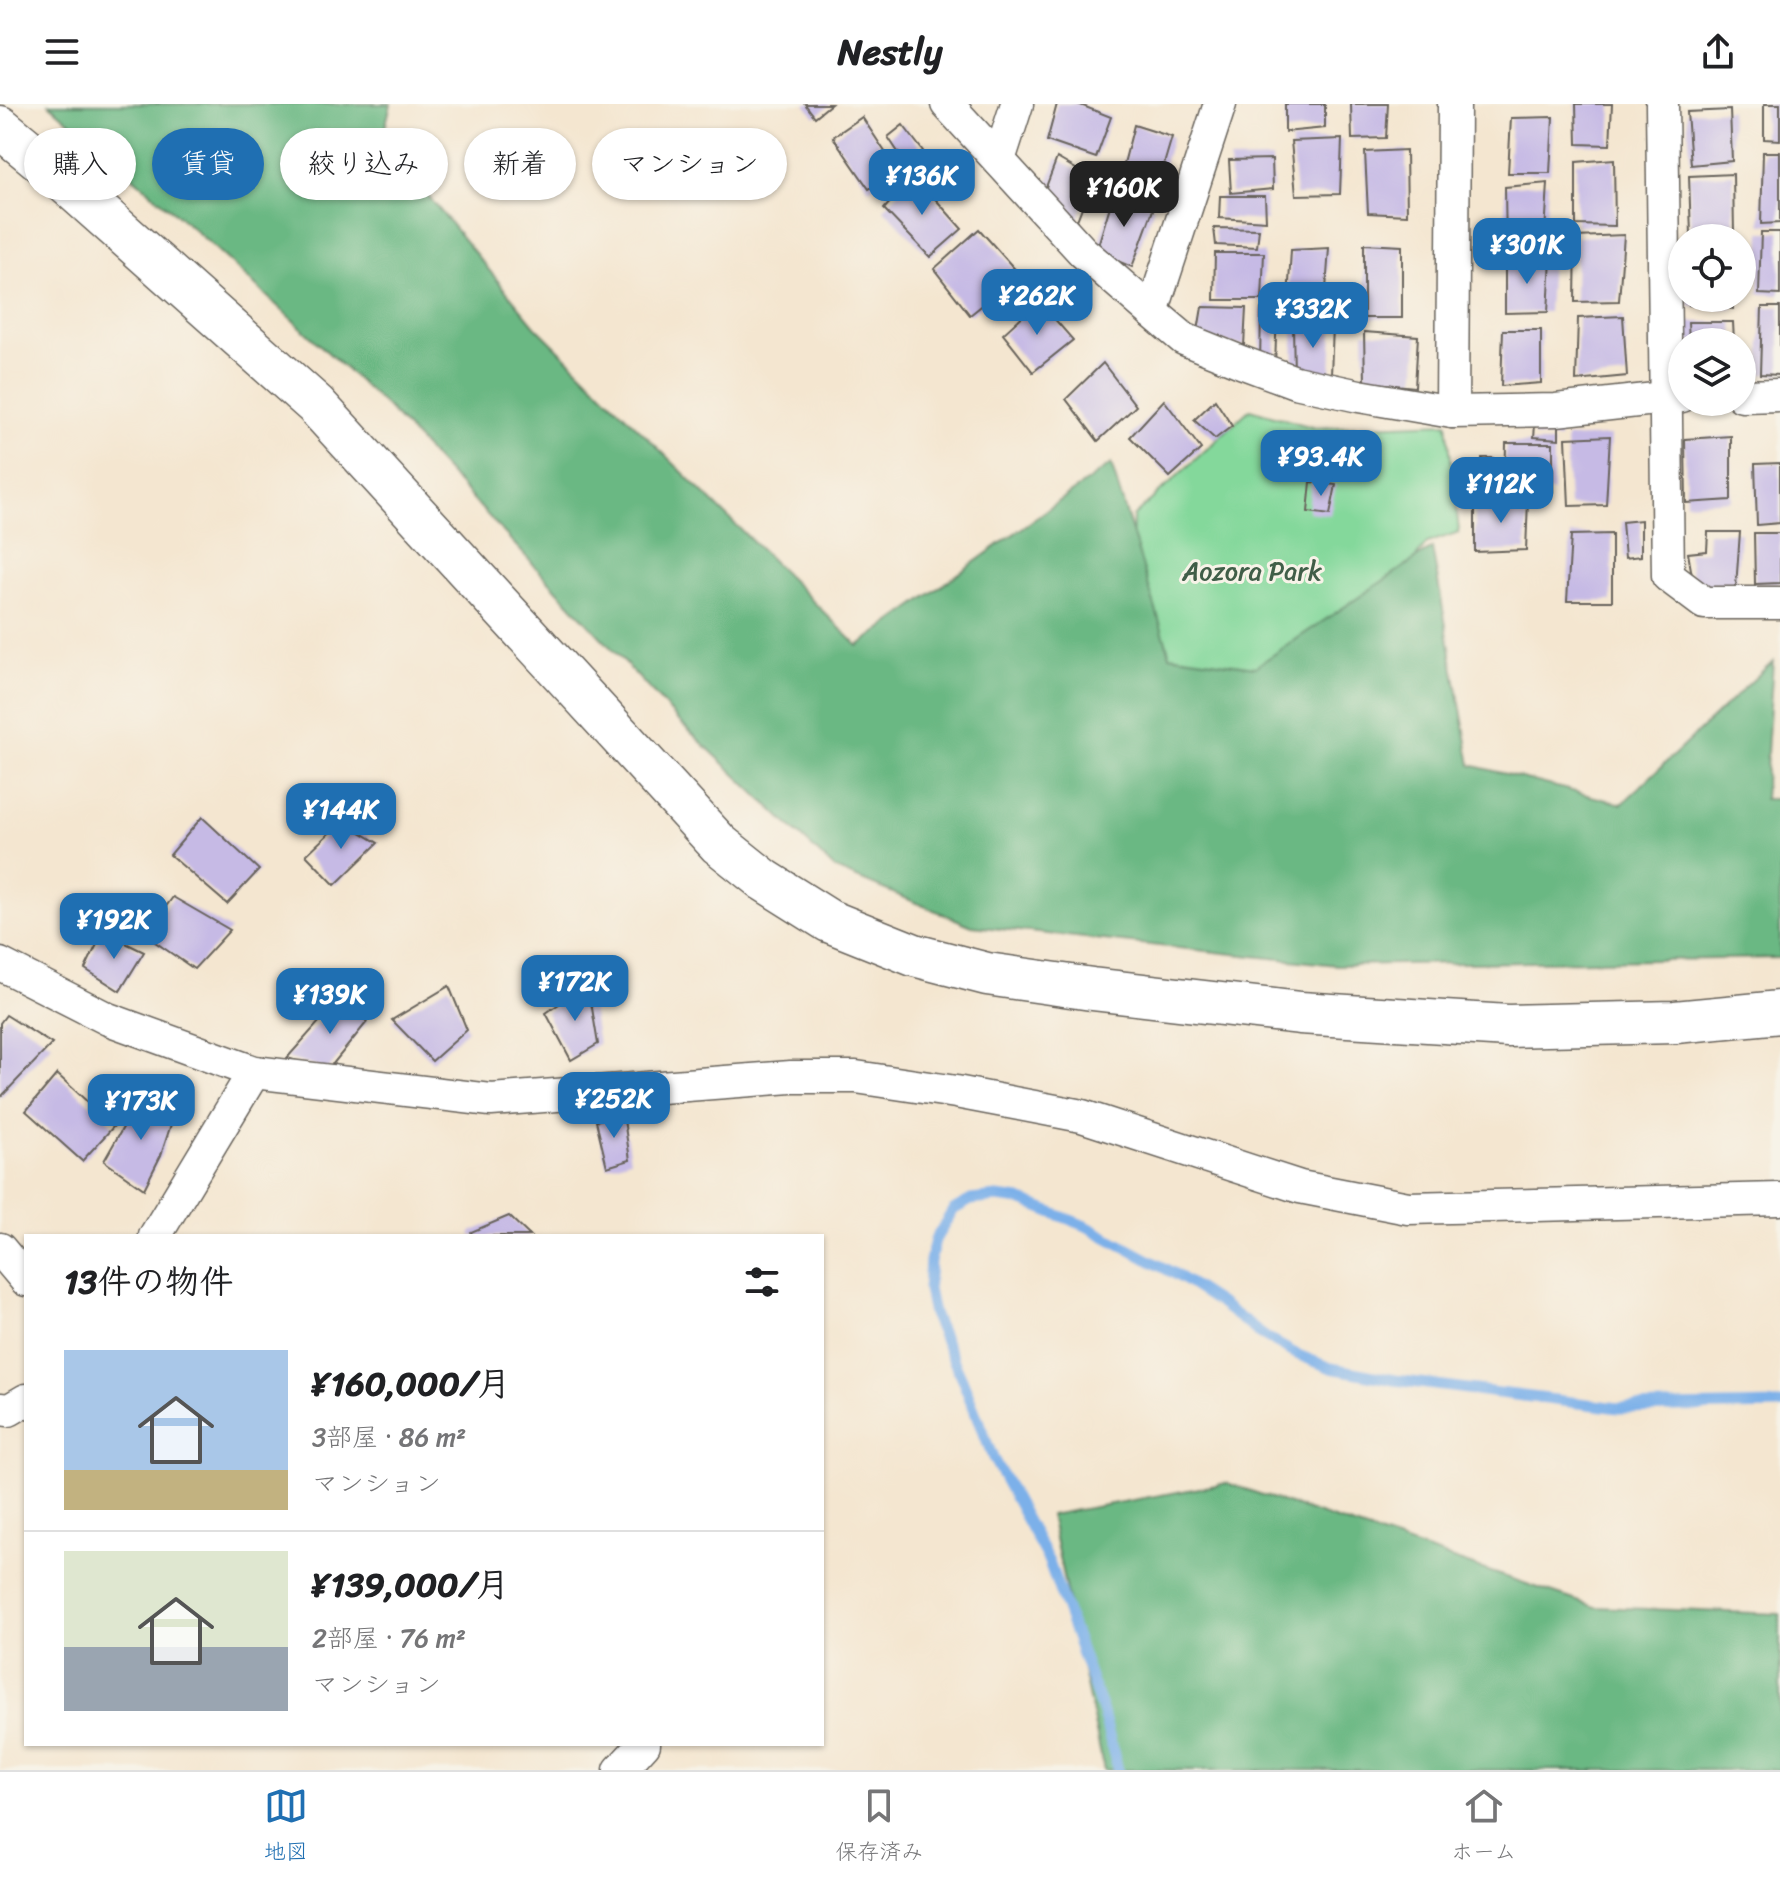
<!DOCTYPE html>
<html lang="ja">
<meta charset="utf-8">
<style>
:root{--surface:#fff;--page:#f2f2f2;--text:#202124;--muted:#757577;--line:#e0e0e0;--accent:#1f6fb2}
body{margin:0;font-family:Sriracha,"Klee One",sans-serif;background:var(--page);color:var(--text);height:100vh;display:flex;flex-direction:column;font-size:30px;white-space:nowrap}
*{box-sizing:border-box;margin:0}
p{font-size:26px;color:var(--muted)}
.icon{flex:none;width:44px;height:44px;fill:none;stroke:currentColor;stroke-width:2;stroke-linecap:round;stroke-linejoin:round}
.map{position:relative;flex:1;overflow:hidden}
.side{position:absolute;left:24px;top:1130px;width:800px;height:512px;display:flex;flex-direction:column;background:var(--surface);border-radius:0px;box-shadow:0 2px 6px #0004}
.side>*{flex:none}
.hud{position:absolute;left:24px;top:24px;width:800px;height:72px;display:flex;gap:16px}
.tools{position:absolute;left:1668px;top:120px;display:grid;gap:16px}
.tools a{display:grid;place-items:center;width:88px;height:88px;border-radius:50%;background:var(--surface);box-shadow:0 2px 6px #0004;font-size:40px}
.price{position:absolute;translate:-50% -68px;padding:0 18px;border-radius:16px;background:var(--accent);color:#fff;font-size:26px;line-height:52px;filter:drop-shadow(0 2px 4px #0008)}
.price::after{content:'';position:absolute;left:50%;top:48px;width:24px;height:18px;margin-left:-12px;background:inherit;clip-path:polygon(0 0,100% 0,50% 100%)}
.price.selected{background:#222;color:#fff}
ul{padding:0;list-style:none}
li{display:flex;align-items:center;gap:24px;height:200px;padding:0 40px}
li+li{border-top:2px solid var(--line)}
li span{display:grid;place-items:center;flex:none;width:224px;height:160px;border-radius:0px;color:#555}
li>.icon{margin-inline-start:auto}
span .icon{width:96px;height:96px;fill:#fffc;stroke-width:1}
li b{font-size:34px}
h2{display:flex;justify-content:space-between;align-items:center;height:96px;padding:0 40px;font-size:34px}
.pill{padding:0 28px;border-radius:36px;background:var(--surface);box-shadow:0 2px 6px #0004;font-size:28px;line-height:72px}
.pill.selected{background:var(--accent);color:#fff}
header{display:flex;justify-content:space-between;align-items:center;height:104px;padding:0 40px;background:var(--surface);font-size:36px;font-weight:700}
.menu{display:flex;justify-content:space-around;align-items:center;height:112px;border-top:2px solid var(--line);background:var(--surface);font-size:22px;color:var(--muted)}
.menu a{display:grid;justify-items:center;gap:4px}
.menu .selected{color:var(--accent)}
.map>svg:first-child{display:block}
.green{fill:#84d89b;stroke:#507a5c;stroke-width:2}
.forest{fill:#6bb883;stroke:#446a50;stroke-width:2}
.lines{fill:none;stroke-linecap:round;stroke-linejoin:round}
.stream{stroke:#7bb0e9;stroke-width:11}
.building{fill:#c6bae5}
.minor-casing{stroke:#68635b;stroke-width:35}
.tertiary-casing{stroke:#68635b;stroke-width:45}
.minor{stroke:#fff;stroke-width:32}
.tertiary{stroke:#fff;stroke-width:42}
.labels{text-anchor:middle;stroke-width:6;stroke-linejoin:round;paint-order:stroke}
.park-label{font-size:26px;fill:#405e48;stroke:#f7f3e8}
</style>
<header><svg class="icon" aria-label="menu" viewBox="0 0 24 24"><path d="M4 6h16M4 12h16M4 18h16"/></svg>Nestly<svg class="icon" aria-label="share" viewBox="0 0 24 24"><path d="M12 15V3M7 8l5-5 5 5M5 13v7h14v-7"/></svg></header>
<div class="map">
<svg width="1780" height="1666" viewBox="0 0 1780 1666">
<rect width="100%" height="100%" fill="#f7f3e8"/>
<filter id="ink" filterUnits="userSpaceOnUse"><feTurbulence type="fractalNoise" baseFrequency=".0125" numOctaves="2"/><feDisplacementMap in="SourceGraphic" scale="16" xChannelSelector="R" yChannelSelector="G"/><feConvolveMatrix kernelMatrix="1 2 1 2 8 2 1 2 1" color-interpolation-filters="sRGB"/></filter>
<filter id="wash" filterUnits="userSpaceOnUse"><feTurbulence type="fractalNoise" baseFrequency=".006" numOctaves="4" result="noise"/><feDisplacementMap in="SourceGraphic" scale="32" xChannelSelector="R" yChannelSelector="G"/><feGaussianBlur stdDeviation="1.8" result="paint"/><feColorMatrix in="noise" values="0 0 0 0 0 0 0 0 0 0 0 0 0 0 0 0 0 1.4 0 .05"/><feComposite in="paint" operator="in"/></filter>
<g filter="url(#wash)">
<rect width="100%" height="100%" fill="#f4e6d0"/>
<!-- green -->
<path class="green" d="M1250,305l65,19 132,-5 12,109 -32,11 -83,110 -76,56 -138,-62 3,-130z"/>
<!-- forest -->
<g class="forest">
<path d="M49,0h342l-9,36 153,186 323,320 253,-182 59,191 85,12 177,-119 39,217 151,39 151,-143 -9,138h16v159l-443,7 -365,-39 -137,-57 -156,-148 -291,-313 -182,-168z"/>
<path d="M1227,1379l368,124 185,7v156h-676l-54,-255z"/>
</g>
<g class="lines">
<!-- stream -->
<path class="stream" d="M1118,1666l-15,-57 -54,-151 -56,-104 -31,-79 -29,-65 -5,-25 2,-28 5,-21 18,-30 18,-10 26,-3 23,3 66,26 89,48 46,30 44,33 31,17 35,14 64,12 224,28 161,-3"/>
</g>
<g id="blocks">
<!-- building -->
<g class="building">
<path d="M805,0h26l-16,13z"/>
<path d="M1057,0h21l33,13 -15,41 -49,-17z"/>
<path d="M1285,0h40v24l-40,4z"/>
<path d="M1351,0h37l-2,34 -34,1z"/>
<path d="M1576,0h36l-2,41 -33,-1z"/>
<path d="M1764,0h16v36l-16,-1z"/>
<path d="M1730,6l2,51 -41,4 -4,-53z"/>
<path d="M862,13l35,53 -28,19 -36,-52z"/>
<path d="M1553,13l-3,56h-42l3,-55z"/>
<path d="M903,21l20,26 -17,13 -18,-27z"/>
<path d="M1134,21l38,12 -18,61 -35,-15z"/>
<path d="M1342,35l-2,55 -44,1 -5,-54z"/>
<path d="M1406,46l1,65 -39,-2 -3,-61z"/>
<path d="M1763,48h17v71l-19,1z"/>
<path d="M1057,54l36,21 -19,49 -31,-33z"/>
<path d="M1272,55l1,30 -42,4 -2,-33z"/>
<path d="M1614,55l1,67 -39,-1v-63z"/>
<path d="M1733,70l1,60 -43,1 -2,-59z"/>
<path d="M914,71l48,54 -32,28 -46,-48z"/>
<path d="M1548,79l-4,67 -38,-2 -1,-61z"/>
<path d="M1114,89l40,14 -22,60 -36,-15z"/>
<path d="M1220,92h45l1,25 -47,-3z"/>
<path d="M1214,124l45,1 -2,18 -41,-2z"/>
<path d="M979,125l41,46 -50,40 -36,-46z"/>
<path d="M1761,128h19v63l-21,-1z"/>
<path d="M1624,131l-5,66 -44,1 1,-65z"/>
<path d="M1364,140l38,2v72h-38z"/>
<path d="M1329,144l-5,69 -37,-1 4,-66z"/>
<path d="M1215,149h49l-2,47h-48z"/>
<path d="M1551,155l-3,53 -43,1v-51z"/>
<path d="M1689,194h44v11l-44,-4z"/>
<path d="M1039,197l34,39 -40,32 -30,-38z"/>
<path d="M1202,203l44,1 -2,38 -47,-9z"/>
<path d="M1762,203h18v68l-20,-1z"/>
<path d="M1277,204l-2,59 -15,-3 1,-55z"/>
<path d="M1623,212l4,60 -51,5 2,-63z"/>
<path d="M1688,218h45l1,20h-45z"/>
<path d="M1293,221l40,1 -2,49 -37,-1z"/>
<path d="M1503,226h38v53l-40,3z"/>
<path d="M1364,228l54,4 -3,51 -50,-5z"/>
<path d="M1103,259l33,43 -38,35 -32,-42z"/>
<path d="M1164,296l37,49 -31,28 -40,-40z"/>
<path d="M1215,296l17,26 -17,13 -21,-19z"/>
<path d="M1535,321l24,1v13l-25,-2z"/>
<path d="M1610,332l-4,69 -37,1 -3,-68z"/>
<path d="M1731,332v64l-45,3 -1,-64z"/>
<path d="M1506,339h47v49l-48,-1z"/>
<path d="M1482,354h11l-1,29h-10z"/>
<path d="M1780,359v60l-23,2 -2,-61z"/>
<path d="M1311,378l25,3 -6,30 -22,-3z"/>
<path d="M1475,396h53l-2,50 -51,2z"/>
<path d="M1641,416v36l-16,2 -3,-36z"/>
<path d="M1708,428h32l-4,55h-42l-6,-34 19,-2z"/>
<path d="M1754,429h26v50l-25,1z"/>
<path d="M1612,430v67h-45l4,-66z"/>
<path d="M202,713l57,53 -32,34 -57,-49z"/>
<path d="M342,717l36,22 -43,42 -29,-30z"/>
<path d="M173,793l57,33 -36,39 -49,-34z"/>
<path d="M103,828l41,20 -24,39 -35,-22z"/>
<path d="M588,880l10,60 -27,16 -25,-47z"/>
<path d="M449,882l18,44 -35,31 -40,-41z"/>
<path d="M344,890l23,28 -39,48 -41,-12z"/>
<path d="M6,911l46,29 -52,54v-75z"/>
<path d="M57,970l57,52 -32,35 -56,-50z"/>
<path d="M142,990l32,21 -13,40 -17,34 -40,-28z"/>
<path d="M623,1009l7,47 -23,7 -11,-46z"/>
<path d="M509,1112l21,20h-58l-1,-4z"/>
</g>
</g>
</g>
<g filter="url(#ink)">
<use href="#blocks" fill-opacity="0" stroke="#68635b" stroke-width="2"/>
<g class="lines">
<!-- minor casing -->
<g class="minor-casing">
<g id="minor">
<path d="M947,0l136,148 69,60 32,27 57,23 54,20 64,14 93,16 104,-2 126,-14"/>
<path d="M1662,0l6,472 36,27h76"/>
<path d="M999,56l18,-56"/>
<path d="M1152,208l68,-208"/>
<path d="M1742,292l38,-1"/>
<path d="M1452,308l2,-308"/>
<path d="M0,860l108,55 146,53 237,28 300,-23h65l100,15 126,24 218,71 108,21 372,-9"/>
<path d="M155,1132l99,-164"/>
<path d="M0,1145l26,31"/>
<path d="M0,1305l9,1 17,-10"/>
<path d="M620,1666l24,-26"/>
</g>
</g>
<!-- tertiary casing -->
<g class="tertiary-casing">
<path id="tertiary" d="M0,23l46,38 270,240 403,439 45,36 65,41 85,34 73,19 105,15 208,24 208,13 167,-4 105,-10"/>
</g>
<!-- minor -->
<use href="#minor" class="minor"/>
<!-- tertiary -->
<use href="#tertiary" class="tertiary"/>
</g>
</g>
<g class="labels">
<!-- park labels -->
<g class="park-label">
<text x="1252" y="476">Aozora Park</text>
</g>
</g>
</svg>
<div class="tools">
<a><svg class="icon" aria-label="locate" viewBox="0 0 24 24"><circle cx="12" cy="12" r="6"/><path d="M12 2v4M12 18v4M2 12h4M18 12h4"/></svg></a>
<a><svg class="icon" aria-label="layers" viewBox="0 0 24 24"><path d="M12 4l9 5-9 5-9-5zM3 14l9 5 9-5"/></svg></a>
</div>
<b class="price" style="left:922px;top:113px">¥136K</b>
<b class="price selected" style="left:1124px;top:125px">¥160K</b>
<b class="price" style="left:1527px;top:182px">¥301K</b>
<b class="price" style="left:1037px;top:233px">¥262K</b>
<b class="price" style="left:1313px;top:246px">¥332K</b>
<b class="price" style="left:1321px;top:394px">¥93.4K</b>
<b class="price" style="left:1501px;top:421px">¥112K</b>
<b class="price" style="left:341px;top:747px">¥144K</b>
<b class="price" style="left:114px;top:857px">¥192K</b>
<b class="price" style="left:575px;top:919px">¥172K</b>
<b class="price" style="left:330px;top:932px">¥139K</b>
<b class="price" style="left:614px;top:1036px">¥252K</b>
<b class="price" style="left:141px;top:1038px">¥173K</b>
<div class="hud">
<a class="pill">購入</a>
<a class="pill selected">賃貸</a>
<a class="pill">絞り込み</a>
<a class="pill">新着</a>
<a class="pill">マンション</a>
</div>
<section class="side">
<h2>13件の物件<svg class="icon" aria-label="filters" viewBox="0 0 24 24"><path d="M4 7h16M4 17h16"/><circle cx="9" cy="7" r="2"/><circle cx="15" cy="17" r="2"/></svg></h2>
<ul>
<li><span style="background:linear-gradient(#a9c7e8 75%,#c2b280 0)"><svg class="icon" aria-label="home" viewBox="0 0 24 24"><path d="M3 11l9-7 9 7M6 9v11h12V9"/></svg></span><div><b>¥160,000/月</b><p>3部屋 · 86 m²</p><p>マンション</p></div></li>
<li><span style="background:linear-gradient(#dfe7d0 60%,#9aa5b1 0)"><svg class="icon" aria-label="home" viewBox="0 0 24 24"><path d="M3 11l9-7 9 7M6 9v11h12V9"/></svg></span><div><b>¥139,000/月</b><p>2部屋 · 76 m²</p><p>マンション</p></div></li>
</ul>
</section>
</div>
<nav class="menu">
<a class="selected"><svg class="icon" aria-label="map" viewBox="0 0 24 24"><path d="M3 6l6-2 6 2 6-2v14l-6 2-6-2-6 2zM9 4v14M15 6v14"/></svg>地図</a>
<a><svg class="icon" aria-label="saved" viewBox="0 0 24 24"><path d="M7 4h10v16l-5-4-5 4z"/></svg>保存済み</a>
<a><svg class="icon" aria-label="home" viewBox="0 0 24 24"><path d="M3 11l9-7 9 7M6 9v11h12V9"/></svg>ホーム</a>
</nav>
